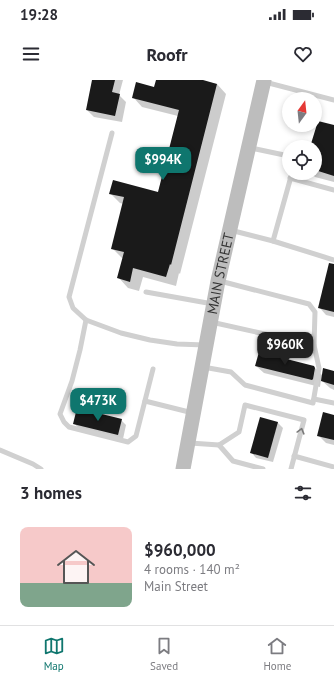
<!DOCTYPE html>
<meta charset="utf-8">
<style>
:root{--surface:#fff;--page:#f7f7f7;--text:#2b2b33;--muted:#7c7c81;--line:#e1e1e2;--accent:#0f766e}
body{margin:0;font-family:"PT Sans",sans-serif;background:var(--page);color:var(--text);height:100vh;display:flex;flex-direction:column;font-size:15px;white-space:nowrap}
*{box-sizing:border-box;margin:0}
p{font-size:13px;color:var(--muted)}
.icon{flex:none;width:22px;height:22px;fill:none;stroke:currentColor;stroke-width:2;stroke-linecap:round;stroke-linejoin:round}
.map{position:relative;height:389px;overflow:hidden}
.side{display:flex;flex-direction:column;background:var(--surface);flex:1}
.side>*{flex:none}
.needle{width:26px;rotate:15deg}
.buttons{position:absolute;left:282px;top:12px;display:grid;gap:8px}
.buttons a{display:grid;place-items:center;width:40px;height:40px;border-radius:50%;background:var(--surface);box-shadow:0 2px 6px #0003;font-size:20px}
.price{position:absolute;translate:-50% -34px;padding:0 9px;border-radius:8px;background:var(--accent);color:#fff;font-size:13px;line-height:26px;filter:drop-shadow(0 1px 2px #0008)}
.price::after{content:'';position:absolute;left:50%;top:24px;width:12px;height:9px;margin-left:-6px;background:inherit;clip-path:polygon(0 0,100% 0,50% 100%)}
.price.active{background:#222;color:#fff}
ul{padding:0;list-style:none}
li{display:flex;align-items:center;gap:12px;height:100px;padding:0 20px}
li span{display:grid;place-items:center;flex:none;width:112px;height:80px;border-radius:8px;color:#555}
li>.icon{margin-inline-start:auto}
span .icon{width:48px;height:48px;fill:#fffc;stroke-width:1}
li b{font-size:17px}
h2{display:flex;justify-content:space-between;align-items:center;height:48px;padding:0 20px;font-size:17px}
.status{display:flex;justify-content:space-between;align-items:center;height:28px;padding:0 20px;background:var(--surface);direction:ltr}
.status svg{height:11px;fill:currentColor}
header{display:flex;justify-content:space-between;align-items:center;height:52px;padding:0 20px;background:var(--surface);font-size:18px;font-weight:700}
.dock{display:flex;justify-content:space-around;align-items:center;height:56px;border-top:1px solid var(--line);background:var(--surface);font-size:11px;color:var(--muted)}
.dock a{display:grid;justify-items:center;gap:2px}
.dock .active{color:var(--accent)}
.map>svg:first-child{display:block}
.shadow{fill:#0003}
.building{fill:#1a1a1a}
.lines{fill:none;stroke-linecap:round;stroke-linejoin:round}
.lane{stroke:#d0d0d0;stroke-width:5}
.secondary{stroke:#bdbdbd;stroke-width:15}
.oneway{stroke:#7a7a7a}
.labels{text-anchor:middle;stroke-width:4;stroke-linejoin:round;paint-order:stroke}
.street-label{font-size:14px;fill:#333;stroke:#fff}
</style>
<div class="status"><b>19:28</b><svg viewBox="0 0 49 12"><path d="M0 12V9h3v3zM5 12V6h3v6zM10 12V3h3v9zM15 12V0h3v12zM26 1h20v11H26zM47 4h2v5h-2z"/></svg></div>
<header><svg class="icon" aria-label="menu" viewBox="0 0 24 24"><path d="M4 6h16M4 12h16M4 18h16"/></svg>Roofr<svg class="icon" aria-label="heart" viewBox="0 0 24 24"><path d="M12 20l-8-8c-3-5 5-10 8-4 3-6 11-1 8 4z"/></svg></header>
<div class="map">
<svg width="334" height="389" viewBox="0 0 334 389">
<rect width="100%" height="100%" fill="#fff"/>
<!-- shadow -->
<g class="shadow">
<path d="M93,0h30l-4,15 7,7 -4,20 -28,-5 -7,-7z"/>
<path d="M157,0h42l18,4 9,10 -46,180 -1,-1 -3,13 -33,-9 -4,14 -11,-3 -9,-10 5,-20h-2l-10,-10 12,-44 -4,-1 -10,-10h48l20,-77 -36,-9 -9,-10 22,-9z"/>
<path d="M334,46v56l-19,-5 -4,-4h4v-26h-4z"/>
<path d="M334,198v39l-8,-2 -7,-8z"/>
<path d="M256,286l58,1 9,9 11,-5v19l-4,-2 -9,-8 -1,7 -56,-14z"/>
<path d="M334,336v29l-8,-2 -8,-8z"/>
<path d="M261,338l17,5 5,5 -10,34 -17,-4 -5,-6z"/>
<path d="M121,340l5,5 -3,14 -44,-10 -5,-6z"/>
</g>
<!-- building -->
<g class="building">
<path d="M92,0h23l-3,12 8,2 -5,22 -29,-6z"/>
<path d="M156,0h47l14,4 -46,181 -1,-1 -4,13 -33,-9 -3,14 -13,-4 7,-26 -13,-3 13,-52 -15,-3 4,-14 45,12 21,-82 -47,-12 4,-16 18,5z"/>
<path d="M318,41l16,4v51l-19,-6v-23h-5z"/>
<path d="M329,183l5,1v48l-16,-4z"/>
<path d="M259,272l55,14 1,2 -2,11 -1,1 -57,-14z"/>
<path d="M323,288l11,3v14l-13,-4z"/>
<path d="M77,328l45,11 -4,16 -45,-11z"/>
<path d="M323,332l11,3v25l-17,-4z"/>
<path d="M260,337l18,5 -10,36 -18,-5z"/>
</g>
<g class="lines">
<!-- lane -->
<g class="lane">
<path d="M265,2l69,18"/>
<path d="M112,53l-43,164 4,11 13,12 35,13 29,7 27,4 28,1"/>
<path d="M251,68l38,8"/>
<path d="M290,98l44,12"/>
<path d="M230,150l43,11 19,-68"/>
<path d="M273,161l61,19"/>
<path d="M146,212l67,12"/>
<path d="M86,240l-6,30 -8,31 -12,33 4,8 5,5 59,15 8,-6 17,-67"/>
<path d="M211,242l103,23"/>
<path d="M203,287l28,5 14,13 68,18 6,-35 -5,-23 1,-33 -6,-8 -89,-23"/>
<path d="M314,319l20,4"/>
<path d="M145,321l48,12"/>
<path d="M190,363l29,2 20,-13 6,-27 59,15 -13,49"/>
<path d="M219,365l14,16 30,8"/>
<path d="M0,370l33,14 8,5"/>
<path d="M294,376l40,11"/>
</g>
<!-- secondary -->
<path class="secondary" id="s1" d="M183,389l35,-188 46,-201"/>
</g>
<!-- one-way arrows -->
<defs><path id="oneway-chevron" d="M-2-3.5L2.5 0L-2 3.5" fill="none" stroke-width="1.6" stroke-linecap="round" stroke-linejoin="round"/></defs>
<use class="oneway" href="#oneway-chevron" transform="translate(301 351) rotate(-75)"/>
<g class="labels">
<!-- street labels -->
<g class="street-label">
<text dy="5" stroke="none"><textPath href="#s1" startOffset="199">MAIN STREET</textPath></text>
</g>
</g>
</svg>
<div class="buttons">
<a><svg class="needle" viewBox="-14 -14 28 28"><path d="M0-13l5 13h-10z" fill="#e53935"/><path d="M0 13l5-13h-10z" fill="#7c7c81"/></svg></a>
<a><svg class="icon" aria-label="locate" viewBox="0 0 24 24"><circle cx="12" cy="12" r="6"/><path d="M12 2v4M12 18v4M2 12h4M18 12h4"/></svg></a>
</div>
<b class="price" style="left:163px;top:101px">$994K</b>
<b class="price active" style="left:285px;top:286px">$960K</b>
<b class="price" style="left:98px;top:342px">$473K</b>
</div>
<section class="side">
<h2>3 homes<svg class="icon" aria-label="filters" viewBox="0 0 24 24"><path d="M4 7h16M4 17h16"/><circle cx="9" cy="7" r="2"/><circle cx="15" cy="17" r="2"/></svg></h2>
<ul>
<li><span style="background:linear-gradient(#f6c9c9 70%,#7fa58c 0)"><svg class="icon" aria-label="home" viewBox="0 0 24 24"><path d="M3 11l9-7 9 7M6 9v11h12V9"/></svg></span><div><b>$960,000</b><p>4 rooms · 140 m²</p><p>Main Street</p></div></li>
</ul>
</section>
<nav class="dock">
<a class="active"><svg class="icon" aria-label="map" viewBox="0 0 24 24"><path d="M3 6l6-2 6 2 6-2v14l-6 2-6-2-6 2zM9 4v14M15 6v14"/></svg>Map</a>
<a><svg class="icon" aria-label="saved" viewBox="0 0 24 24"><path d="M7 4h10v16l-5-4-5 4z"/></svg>Saved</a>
<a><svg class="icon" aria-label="home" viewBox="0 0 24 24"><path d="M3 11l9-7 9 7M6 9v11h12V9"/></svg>Home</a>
</nav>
